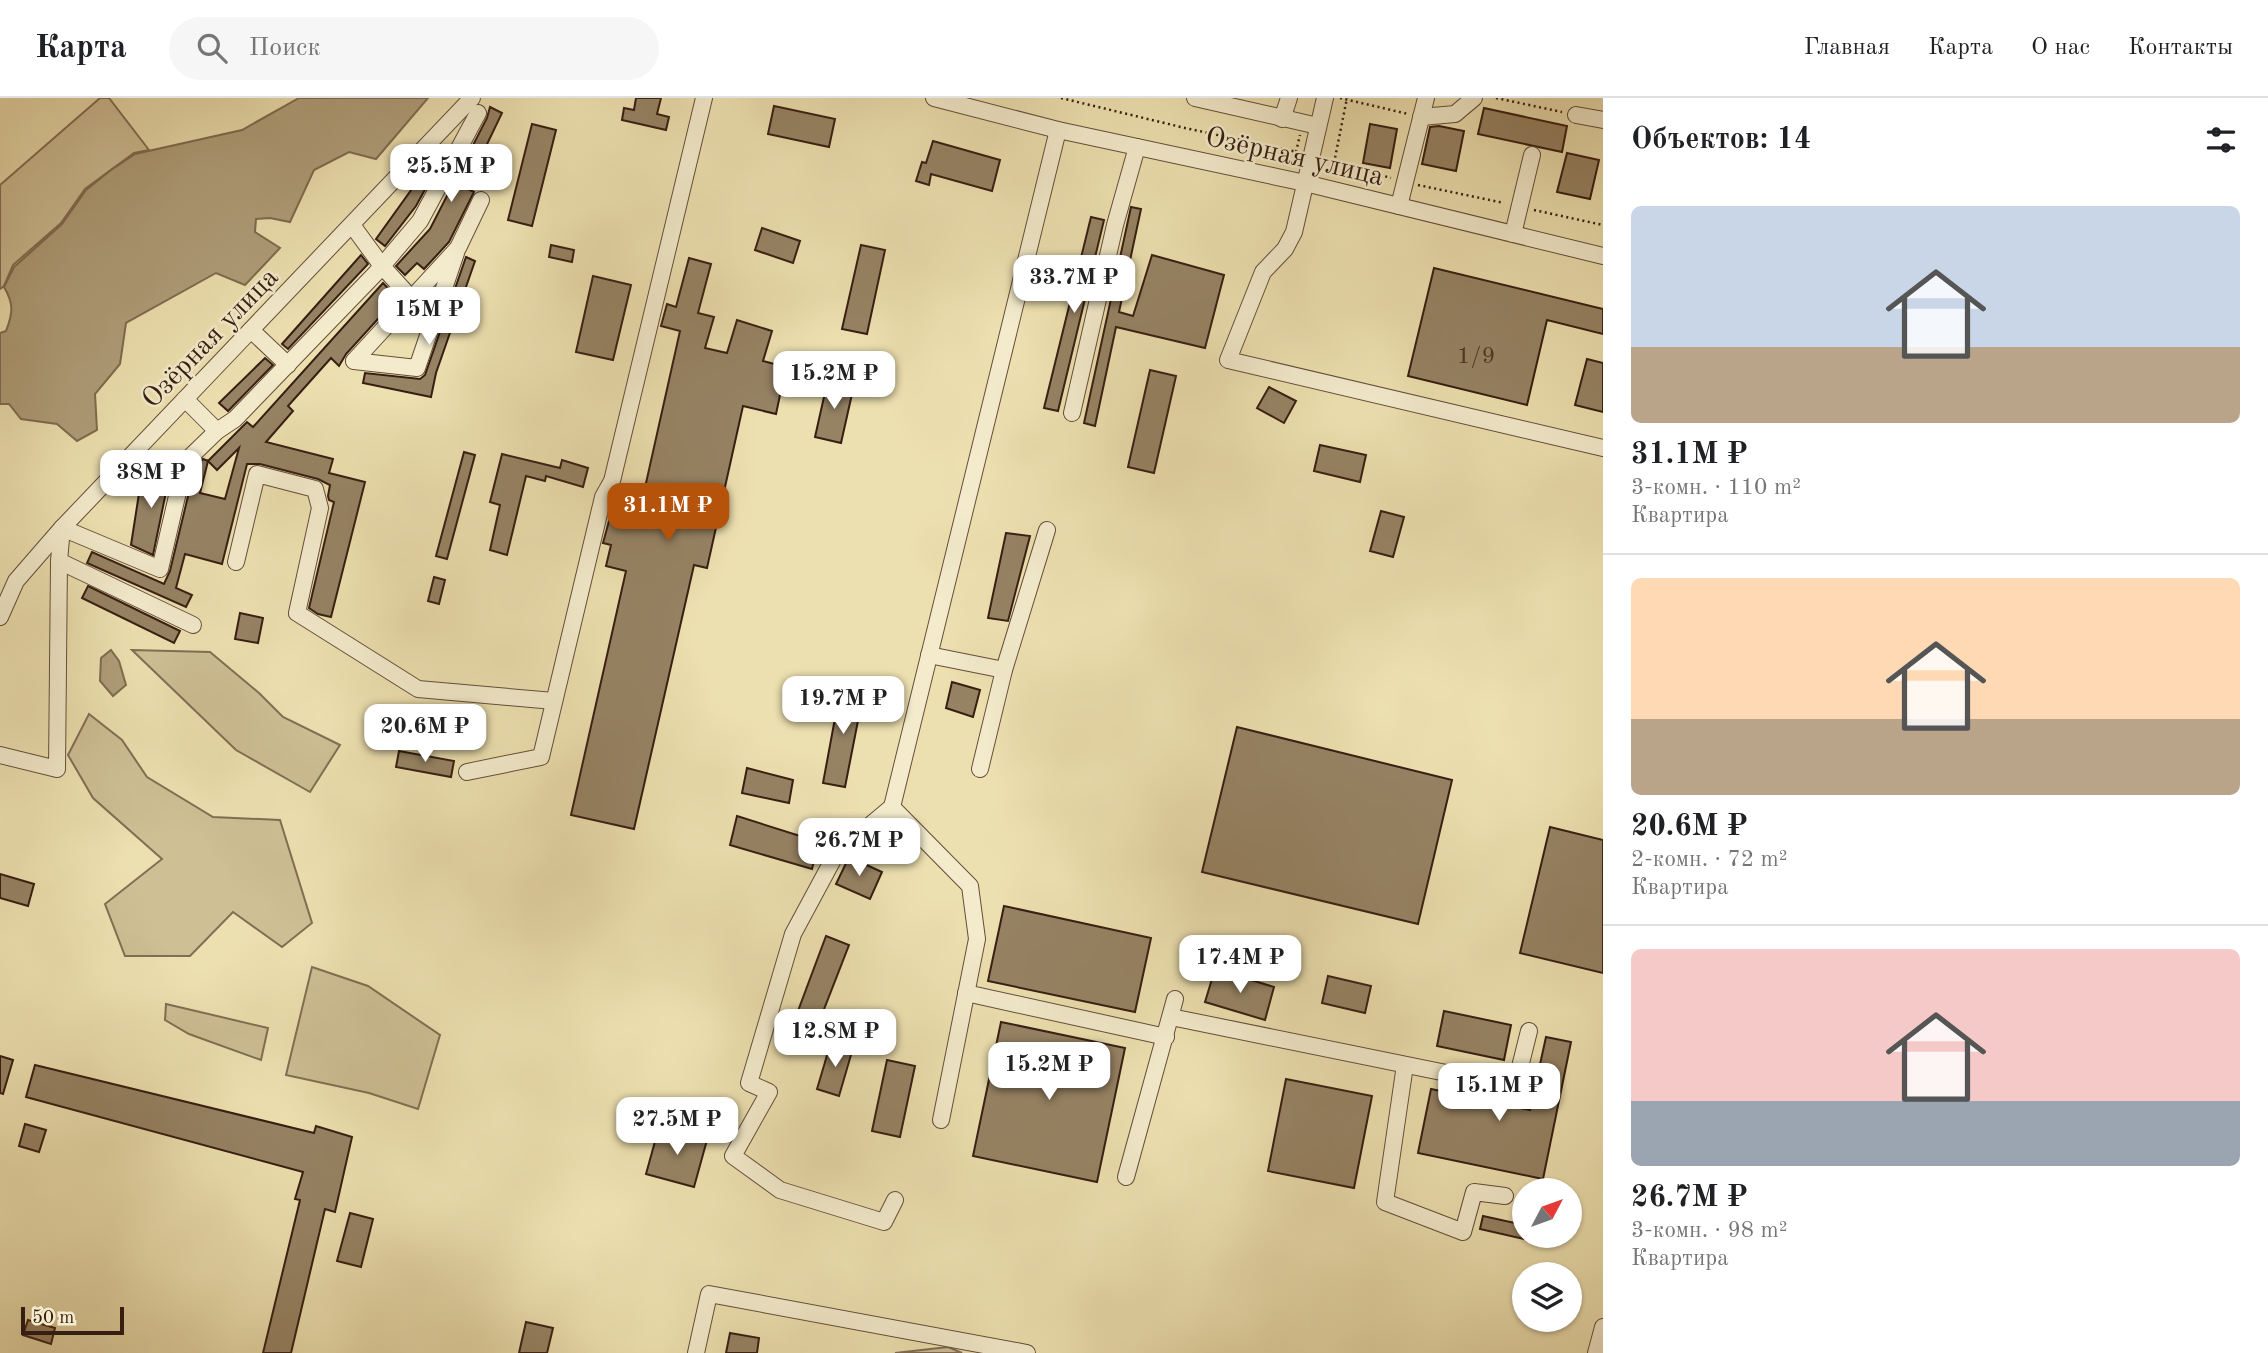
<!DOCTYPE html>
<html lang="ru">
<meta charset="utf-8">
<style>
:root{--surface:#fff;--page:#f6f6f6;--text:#202124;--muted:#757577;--line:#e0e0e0;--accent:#b45309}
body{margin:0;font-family:"Old Standard TT",serif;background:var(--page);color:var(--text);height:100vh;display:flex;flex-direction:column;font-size:26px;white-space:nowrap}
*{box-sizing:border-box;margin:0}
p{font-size:23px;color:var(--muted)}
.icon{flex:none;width:38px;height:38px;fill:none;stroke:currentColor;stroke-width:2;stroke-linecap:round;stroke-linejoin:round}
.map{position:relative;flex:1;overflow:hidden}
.side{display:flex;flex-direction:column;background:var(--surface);width:665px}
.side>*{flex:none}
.needle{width:46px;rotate:49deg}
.buttons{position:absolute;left:1512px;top:1080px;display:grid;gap:14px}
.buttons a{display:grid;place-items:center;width:70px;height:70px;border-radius:50%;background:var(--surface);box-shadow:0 2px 5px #0004;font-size:35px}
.scale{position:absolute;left:21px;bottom:18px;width:103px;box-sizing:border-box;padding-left:7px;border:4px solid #371e12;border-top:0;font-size:19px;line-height:24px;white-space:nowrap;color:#371e12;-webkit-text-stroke:5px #f3ebcc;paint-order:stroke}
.price{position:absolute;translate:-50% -60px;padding:0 16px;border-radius:14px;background:#fff;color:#222;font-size:23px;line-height:46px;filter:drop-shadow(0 2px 4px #0008)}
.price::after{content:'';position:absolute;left:50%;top:42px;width:21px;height:16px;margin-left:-10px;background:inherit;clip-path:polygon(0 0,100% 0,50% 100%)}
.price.selected{background:var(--accent);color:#fff}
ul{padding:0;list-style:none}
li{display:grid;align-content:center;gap:14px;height:371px;padding:0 28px}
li+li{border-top:2px solid var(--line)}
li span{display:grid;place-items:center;height:217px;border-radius:10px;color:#555}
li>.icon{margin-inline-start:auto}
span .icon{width:126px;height:126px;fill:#fffc;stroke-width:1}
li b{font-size:30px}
h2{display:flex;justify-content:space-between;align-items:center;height:84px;padding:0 28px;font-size:30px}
header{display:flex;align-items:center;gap:42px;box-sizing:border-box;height:98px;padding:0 35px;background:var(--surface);border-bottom:2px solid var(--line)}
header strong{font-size:33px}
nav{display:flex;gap:38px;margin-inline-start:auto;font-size:24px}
.search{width:490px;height:63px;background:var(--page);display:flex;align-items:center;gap:18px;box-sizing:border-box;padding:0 24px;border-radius:38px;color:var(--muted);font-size:26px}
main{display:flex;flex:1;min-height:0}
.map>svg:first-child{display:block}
.green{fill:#cebf95;stroke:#826e54;stroke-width:2}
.water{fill:#af9e7a;stroke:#7f6b50;stroke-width:2}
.building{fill:#968364;stroke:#371e12;stroke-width:2;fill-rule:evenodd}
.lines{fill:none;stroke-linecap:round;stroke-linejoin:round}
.minor-casing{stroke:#644e3a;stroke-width:18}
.path{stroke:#371e12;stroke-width:2.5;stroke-dasharray:2 3.5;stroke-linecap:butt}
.minor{stroke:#f3ebcc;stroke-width:16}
.labels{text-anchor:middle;stroke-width:5;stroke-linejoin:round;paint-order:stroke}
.number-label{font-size:24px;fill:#4f3726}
.street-label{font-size:28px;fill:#371e12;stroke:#f3ebcc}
</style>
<header>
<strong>Карта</strong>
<div class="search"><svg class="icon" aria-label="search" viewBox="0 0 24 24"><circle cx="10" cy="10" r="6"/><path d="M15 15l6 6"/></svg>Поиск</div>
<nav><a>Главная</a><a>Карта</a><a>О нас</a><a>Контакты</a></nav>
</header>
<main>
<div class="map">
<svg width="1603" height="1255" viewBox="0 0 1603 1255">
<rect width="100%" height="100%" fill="#ede0b0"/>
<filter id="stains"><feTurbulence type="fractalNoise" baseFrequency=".00286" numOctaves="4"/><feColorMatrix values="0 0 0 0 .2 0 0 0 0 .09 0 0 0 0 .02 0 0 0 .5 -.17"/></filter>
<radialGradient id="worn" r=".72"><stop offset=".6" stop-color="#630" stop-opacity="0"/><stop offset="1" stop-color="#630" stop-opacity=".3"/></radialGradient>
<!-- green -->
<g class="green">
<path d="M100,0h9l40,52 -15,3 -49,36 -24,34 -48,42 -9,21 -4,3v-104z"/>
<path d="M132,552l78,2 49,41 24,24 57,28 -30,47 -74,-42z"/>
<path d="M89,616l33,26 25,37 66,40 67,3 32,103 -30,24 -49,-35 -43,44h-65l-20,-52 57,-45 -69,-61 -25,-43z"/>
<path d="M312,869l56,19 72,49 -22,74 -49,-16 -83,-18z"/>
<path d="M166,906l102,24 -7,32 -72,-26 -24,-14z"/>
<path d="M948,1249l14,6h-67z"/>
</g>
<!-- water -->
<g class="water">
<path d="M299,0h129l-52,61 -27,-7 -35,18 -24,52 -20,-4 -14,1 -1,13 25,16 -35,37 -29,-12 -90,50 -6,41 -25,30 2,36 -20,11 -20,-17 -36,-5 -12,-15h-9v-71l6,-2c7,-18 8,-27 -2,-44l10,-20 48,-43 24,-34 25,-20 24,-16 107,-24z"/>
<path d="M111,552l8,11 7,24 -13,11 -13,-15 1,-23z"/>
</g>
<!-- building -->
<g class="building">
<path d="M636,0h25l-4,16 12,3 -3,13 -44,-10 2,-12 10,2z"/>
<path d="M774,8l61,13 -6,28 -61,-13z"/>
<path d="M490,9l12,6 -36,75 8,4 -25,50 -25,27 -7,-6 -12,12 -9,-9 34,-37 57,-111z"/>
<path d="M1484,10l83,18 -5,26 -84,-18z"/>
<path d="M532,26l24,6 -24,96 -24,-6z"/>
<path d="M1370,26l27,5 -7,39 -27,-5z"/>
<path d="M1439,28l25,5 -8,40 -34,-7 8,-37z"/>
<path d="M933,43l67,19 -8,31 -61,-17 -2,11 -13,-4 6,-19 4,1z"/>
<path d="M1567,55l32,7 -9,39 -33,-7z"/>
<path d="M427,70l7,5 -18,33 -31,40 -9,-7z"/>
<path d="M1131,109l10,2 -22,103 14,4 19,-61 72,20 -19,73 -89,-21 -21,99 -11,-3z"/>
<path d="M1091,119l13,3 -46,191 -14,-3z"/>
<path d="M762,130l38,13 -7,22 -38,-13z"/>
<path d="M551,147l23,5 -2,12 -23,-5z"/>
<path d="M861,147l24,5 -18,84 -25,-5z"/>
<path d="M361,157l7,9 -80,85 -6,-5z"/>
<path d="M466,159l9,4 -39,112 -5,24 -68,-14 2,-10 55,6 5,-4z"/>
<path d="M689,160l22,6 -13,49 16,4 -9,31 22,5 10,-33 35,11 -9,30 23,6 -10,47 -33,-8 -36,162 -13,-3 -60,264 -63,-14 55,-244 -20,-5 5,-21 -8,-2 13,-48 26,6 38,-170 -19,-5 6,-22 9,3z"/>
<path d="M1434,170l169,41v25l-56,-14 -20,85 -119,-29z"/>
<path d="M593,178l38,9 -18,75 -37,-8z"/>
<path d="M383,185l14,15 -51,56 -7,12 -8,-8 -43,48 5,5 -27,31 67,17 -4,14 36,9 -34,135 -13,-3 -9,-6 25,-106 -5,-2 -1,-4 2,-11 -12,-6 -58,-15h-13l-25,100 -37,-10 -9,34 16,7 -6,12 -99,-44 5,-11 72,32 6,-13 25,-104 8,-8 5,2 39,-39 6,5zM239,350l-14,51 -25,-6 8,-32 9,9z"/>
<path d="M265,260l8,7 -45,46 -9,-8z"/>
<path d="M1587,261l16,4v49l-28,-7z"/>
<path d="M1150,272l26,6 -22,97 -26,-6z"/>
<path d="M828,281l26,6 -13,58 -26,-6z"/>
<path d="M1269,289l27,14 -12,22 -27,-15z"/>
<path d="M1320,347l46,10 -6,27 -46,-11z"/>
<path d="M464,354l11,3 -28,104 -11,-3z"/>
<path d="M502,356l58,14 2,-8 26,8 -5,19 -37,-11 -1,5 -19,-5 -19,79 -17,-5 10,-45 -10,-3z"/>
<path d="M157,363l15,2 -19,92 -22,-10 9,-58 12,2z"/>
<path d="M1381,413l23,6 -11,40 -23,-6z"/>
<path d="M1006,435l24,3 -22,85 -20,-3z"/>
<path d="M434,479l11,3 -6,24 -11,-3z"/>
<path d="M88,488l92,45 -6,12 -92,-45z"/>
<path d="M240,515l23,5 -5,25 -23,-4z"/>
<path d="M952,584l28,8 -7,27 -27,-9z"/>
<path d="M841,588l23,4 -19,97 -22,-4z"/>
<path d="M1237,629l215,53 -34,144 -216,-52z"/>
<path d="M399,653l55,10 -3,16 -55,-10z"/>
<path d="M747,670l46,12 -4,23 -47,-10z"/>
<path d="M737,718l82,26 -7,27 -82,-24z"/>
<path d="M1550,729l53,13v133l-83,-20z"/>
<path d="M849,759l33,15 -12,27 -34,-15z"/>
<path d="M0,776l34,10 -6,22 -28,-8z"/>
<path d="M1004,808l147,32 -16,74 -147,-31z"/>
<path d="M826,838l23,9 -35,90 -22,-8z"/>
<path d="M1215,871l59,18 -9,33 -60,-18z"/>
<path d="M1328,878l43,10 -6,27 -43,-10z"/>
<path d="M1444,913l67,14 -7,35 -67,-14z"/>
<path d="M1001,924l124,26 -28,134 -124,-26z"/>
<path d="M1546,939l25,5 -28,137 -125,-26 13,-64 99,21z"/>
<path d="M831,944l22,6 -14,48 -22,-7z"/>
<path d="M0,958l13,4 -10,34 -3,-1z"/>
<path d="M887,962l28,6 -15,71 -28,-6z"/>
<path d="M35,967l279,68 2,-7 36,11 -17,75 -10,-3 -34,144h-28l37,-153 -5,-1 8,-27 -277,-75z"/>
<path d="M1286,981l86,17 -18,92 -86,-17z"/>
<path d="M25,1026l21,6 -7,22 -20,-6z"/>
<path d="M659,1029l48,13 -13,47 -48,-13z"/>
<path d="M350,1115l23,6 -12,48 -24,-6z"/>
<path d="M1483,1118l41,9v14l-44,-10z"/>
<path d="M28,1222l27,8 -4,16 -28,-9z"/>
<path d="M526,1224l27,6 -6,25h-28z"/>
<path d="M730,1235l29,5 -2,15h-31z"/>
</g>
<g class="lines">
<!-- minor casing -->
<g class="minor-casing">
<g id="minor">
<path d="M934,0l124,32 247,53 298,73"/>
<path d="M1195,0l123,28"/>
<path d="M1325,0l-31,134 -9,17 -22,23 -35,88 375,88"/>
<path d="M1576,17l27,5"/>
<path d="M1421,19l34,-3 19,-16"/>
<path d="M1282,21l7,-21"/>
<path d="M1399,108l27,-108"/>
<path d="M352,127l30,41 29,32"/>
<path d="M1513,136l19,-79"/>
<path d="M251,232l37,35"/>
<path d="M354,263l104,-113 23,-48"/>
<path d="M354,263l63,7 39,-115"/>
<path d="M185,301l32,32"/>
<path d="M1072,315l43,-188 22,-78"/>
<path d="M59,463l134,64"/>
<path d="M236,464l21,-88 58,15 5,19 -23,105 121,76 136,12"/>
<path d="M0,519l16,-36 46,-53 98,41 25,-107 32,-31 18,-12 141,-146 44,-52 58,-108"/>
<path d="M929,557l75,15"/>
<path d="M0,657l57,14 2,-208 3,-33 410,-430"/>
<path d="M980,671l24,-99 43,-140"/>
<path d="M467,674l74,-15 62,-260 9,-16 92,-383"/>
<path d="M892,709l78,79 7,53 -36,181"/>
<path d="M966,895l200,44"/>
<path d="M1171,919l344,70 14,-56"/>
<path d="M1405,967l-20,137 78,30 11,-40 31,4"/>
<path d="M1126,1079l49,-178"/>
<path d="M895,1102l-11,22 -104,-32 -47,-34 36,-64 -20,-9 44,-149 43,-80 56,-47 166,-677"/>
<path d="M696,1255l13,-59 318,59"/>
<path d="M1596,1255l7,-26"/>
</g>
</g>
<!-- path -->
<g class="path">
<path d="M1061,0l124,30 112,24"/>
<path d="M1340,0l68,16"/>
<path d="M1496,0l66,14"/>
<path d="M1296,54l4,-17"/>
<path d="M1327,62l64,18"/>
<path d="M1334,65l13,-65"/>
<path d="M1418,87l86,18"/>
<path d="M1534,112l69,15"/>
</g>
<!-- minor -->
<use href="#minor" class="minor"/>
</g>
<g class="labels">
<!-- number labels -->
<g class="number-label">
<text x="1476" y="265">1/9</text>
</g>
<!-- street labels -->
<g class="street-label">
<text transform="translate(1295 57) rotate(13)" y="10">Озёрная улица</text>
<text transform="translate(209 239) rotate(-46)" y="10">Озёрная улица</text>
</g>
</g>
<rect width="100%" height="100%" filter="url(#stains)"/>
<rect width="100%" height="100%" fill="url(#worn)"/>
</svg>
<div class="buttons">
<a><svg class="needle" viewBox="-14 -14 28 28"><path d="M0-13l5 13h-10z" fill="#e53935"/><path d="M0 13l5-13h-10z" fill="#757577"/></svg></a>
<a><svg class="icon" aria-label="layers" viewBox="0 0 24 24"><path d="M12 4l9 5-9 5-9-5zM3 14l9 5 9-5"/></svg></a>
</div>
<div class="scale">50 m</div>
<b class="price" style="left:451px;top:106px">25.5M ₽</b>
<b class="price" style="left:1074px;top:217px">33.7M ₽</b>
<b class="price" style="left:429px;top:249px">15M ₽</b>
<b class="price" style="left:834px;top:313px">15.2M ₽</b>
<b class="price" style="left:151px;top:412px">38M ₽</b>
<b class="price selected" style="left:668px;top:445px">31.1M ₽</b>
<b class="price" style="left:843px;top:638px">19.7M ₽</b>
<b class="price" style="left:425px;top:666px">20.6M ₽</b>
<b class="price" style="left:859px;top:780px">26.7M ₽</b>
<b class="price" style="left:1240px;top:897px">17.4M ₽</b>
<b class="price" style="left:835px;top:971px">12.8M ₽</b>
<b class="price" style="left:1049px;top:1004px">15.2M ₽</b>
<b class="price" style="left:1499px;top:1025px">15.1M ₽</b>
<b class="price" style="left:677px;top:1059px">27.5M ₽</b>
</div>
<section class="side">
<h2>Объектов: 14<svg class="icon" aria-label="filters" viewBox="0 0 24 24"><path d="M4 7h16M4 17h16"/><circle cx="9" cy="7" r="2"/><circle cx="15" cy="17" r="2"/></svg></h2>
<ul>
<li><span style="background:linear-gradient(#c9d6e8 65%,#b9a48a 0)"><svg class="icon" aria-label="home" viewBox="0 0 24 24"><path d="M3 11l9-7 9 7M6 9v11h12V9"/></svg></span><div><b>31.1M ₽</b><p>3-комн. · 110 m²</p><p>Квартира</p></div></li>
<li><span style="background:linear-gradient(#ffd9b3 65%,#b9a48a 0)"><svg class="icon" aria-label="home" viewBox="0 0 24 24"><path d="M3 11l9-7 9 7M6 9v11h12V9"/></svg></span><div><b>20.6M ₽</b><p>2-комн. · 72 m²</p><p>Квартира</p></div></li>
<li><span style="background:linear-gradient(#f6c9c9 70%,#9aa5b1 0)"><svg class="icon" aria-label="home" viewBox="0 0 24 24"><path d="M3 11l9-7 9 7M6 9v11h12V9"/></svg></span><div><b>26.7M ₽</b><p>3-комн. · 98 m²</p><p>Квартира</p></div></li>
</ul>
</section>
</main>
